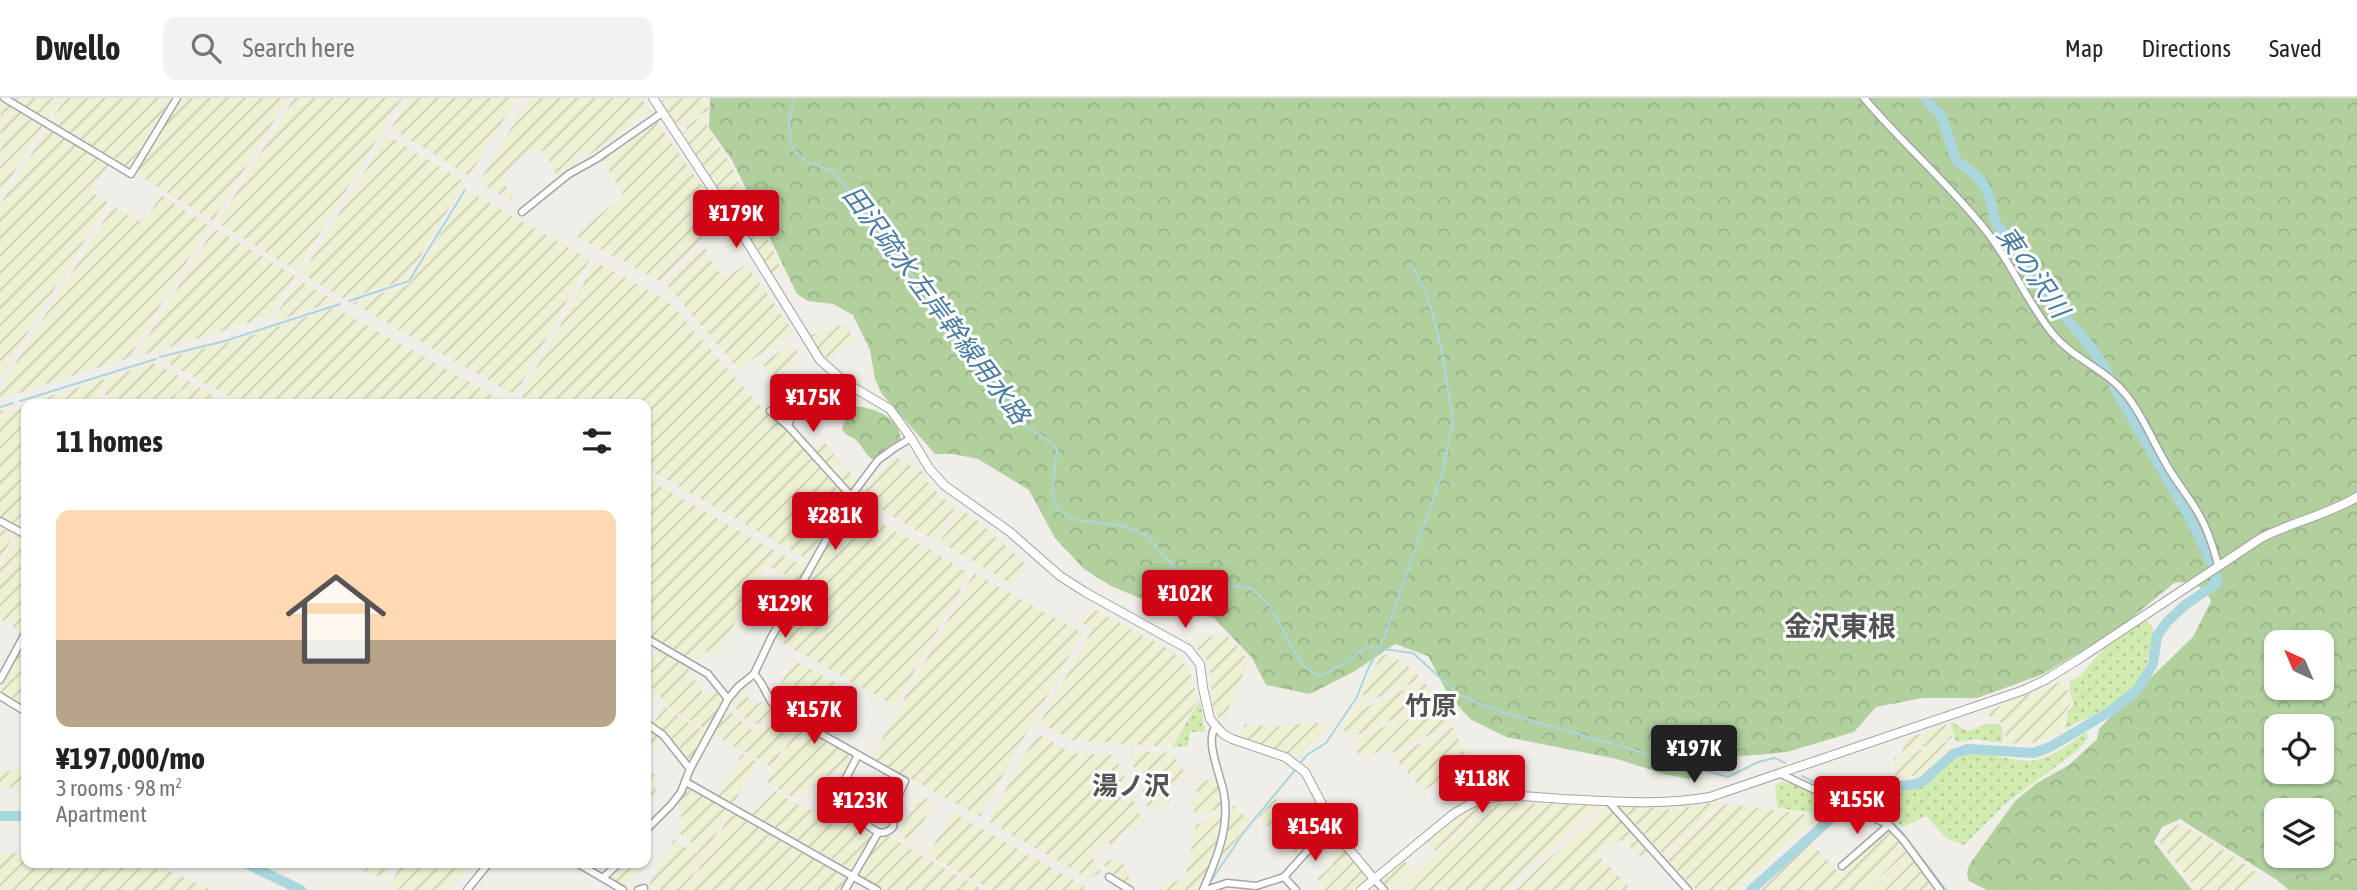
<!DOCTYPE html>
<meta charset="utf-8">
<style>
:root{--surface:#fff;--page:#f2f2f2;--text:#222;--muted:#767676;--line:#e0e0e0;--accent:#cf0414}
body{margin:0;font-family:"Asap Condensed","Noto Sans JP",sans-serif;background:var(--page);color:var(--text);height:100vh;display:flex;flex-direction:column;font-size:26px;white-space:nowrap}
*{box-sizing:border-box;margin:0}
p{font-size:23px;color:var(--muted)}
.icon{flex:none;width:38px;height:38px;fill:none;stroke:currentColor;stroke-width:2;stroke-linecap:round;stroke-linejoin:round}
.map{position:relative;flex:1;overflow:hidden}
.details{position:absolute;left:21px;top:301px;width:630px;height:469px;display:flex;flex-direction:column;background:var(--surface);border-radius:14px;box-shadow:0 2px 5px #0004}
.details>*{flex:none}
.needle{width:46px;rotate:316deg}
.buttons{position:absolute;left:2264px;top:532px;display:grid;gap:14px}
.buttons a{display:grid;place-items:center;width:70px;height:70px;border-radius:14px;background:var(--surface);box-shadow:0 2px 5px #0004;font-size:35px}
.price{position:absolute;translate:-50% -60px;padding:0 16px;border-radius:7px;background:var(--accent);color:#fff;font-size:23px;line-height:46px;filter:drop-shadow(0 2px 4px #0008)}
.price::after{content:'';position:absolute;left:50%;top:42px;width:21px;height:16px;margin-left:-10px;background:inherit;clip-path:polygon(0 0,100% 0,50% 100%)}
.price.on{background:#222;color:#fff}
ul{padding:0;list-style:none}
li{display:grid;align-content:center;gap:14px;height:371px;padding:0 35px}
li span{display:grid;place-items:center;height:217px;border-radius:14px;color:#555}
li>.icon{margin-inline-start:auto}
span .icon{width:126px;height:126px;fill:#fffc;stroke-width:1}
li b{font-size:30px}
h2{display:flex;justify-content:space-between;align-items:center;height:84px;padding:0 35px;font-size:30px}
header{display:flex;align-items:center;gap:42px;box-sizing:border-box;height:98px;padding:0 35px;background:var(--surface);border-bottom:2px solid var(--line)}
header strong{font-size:33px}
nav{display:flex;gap:38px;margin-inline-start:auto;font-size:24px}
.search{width:490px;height:63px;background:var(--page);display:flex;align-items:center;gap:18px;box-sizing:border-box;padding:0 24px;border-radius:14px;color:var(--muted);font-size:26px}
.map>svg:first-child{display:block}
.farmland{fill:url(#farmland-furrows)}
.grass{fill:url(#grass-dots)}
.forest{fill:url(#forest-crowns);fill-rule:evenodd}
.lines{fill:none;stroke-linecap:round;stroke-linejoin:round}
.stream{stroke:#aad6de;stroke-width:2}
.river{stroke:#aad6de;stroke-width:10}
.minor-casing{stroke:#a5a5a5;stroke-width:9}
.tertiary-casing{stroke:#a5a5a5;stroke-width:10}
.minor{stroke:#fff;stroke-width:6}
.tertiary{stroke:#fff;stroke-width:8}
.labels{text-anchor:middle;stroke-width:6;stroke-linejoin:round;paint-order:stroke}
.water-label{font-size:26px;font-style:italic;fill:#487ba0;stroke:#fff}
.neighbourhood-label{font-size:26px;font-weight:bold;fill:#545454;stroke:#fff}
.quarter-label{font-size:28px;font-weight:bold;fill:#545454;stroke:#fff}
</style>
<header>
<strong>Dwello</strong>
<div class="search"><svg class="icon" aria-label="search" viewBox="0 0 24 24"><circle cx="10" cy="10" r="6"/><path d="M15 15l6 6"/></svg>Search here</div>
<nav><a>Map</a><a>Directions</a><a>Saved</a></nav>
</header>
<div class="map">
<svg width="2357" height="792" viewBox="0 0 2357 792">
<defs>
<pattern id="farmland-furrows" width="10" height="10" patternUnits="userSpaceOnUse" patternTransform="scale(1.75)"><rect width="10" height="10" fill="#efefd4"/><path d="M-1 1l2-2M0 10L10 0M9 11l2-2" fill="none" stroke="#cdcdb6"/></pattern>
<pattern id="grass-dots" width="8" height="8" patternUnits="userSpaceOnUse" patternTransform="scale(1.75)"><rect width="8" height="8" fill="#d1eab0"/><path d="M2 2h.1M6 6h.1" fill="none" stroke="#b3c897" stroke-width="1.8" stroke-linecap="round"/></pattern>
<pattern id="forest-crowns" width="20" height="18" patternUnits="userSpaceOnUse" patternTransform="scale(1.75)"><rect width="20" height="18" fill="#b1d09e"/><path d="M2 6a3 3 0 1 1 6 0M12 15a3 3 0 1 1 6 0" fill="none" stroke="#98b288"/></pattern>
</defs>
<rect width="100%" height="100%" fill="#f1ede8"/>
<!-- farmland -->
<g class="farmland">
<path d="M12,0h49l-13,21z"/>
<path d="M65,0h106l-42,69 -78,-46z"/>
<path d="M178,0h110l-75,123 -80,-49z"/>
<path d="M294,0h108l-105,173 -79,-48z"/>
<path d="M409,0h108l-48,78 -78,-48z"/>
<path d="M529,0h112l10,13 -63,45 -6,-4 -8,8 3,4 -19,14 -14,-28 -23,7 -18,19 3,10 7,11 -2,3 -32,-18z"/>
<path d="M667,0h37l5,12 -31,16 -17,-25z"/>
<path d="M0,1l43,26 -43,70 1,-78z"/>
<path d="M706,16l2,16 21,32 42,84 10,23 -9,5 -90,-141 5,-3 -2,-4z"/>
<path d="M657,24l52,74 -21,14 16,28 -44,43 -87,-46 51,-39 -22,-37z"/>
<path d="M48,29l61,37 -18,27 17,11 -108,176v-173z"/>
<path d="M387,37l78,47 -59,98 -61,19 -43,-25z"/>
<path d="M468,93l122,68 -75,136 -163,-92 57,-19z"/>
<path d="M161,97l48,30 -80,133 -129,41v-11l113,-182 30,17z"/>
<path d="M214,130l81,48 -27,41 -129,39 -2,-2z"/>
<path d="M705,149l5,13 15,19 21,-15 48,68 -56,37 -73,-86z"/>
<path d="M596,164l72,39 102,116 15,10 60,71 -36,62 -163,-92v-64h-112l-14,-8z"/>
<path d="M299,182l37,21 -60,20 -3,-2z"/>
<path d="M334,210l7,3 168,93h-267l-74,-41 -1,-5 67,-17z"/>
<path d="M845,226l10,16 -28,21 -17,-26z"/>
<path d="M793,246l6,10 -6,4 3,6 -12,7 11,14 9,-4 6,17 -20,14 -28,-50z"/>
<path d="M154,265l31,16 -14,25h-48l-20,-10 9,-17z"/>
<path d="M110,279l-15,27h-66v-1z"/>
<path d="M186,282l43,24h-56z"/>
<path d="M17,309l9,5v119l-26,-15v-104l10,-4 5,2z"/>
<path d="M824,343l17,22 -10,7 -17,-20z"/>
<path d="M895,359l28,15 4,9 15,17 14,8 -21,35 -78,-46z"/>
<path d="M844,368l14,15 -8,9 -13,-16z"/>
<path d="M646,380l129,73 -59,105 -11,-5 -11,9 -48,-27z"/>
<path d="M851,408l119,67 -75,133 -119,-67z"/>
<path d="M959,411l17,10 50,45 -13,21 -73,-43z"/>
<path d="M0,429l14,8 -14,26z"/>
<path d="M17,438l9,6v79l-7,13 -8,-10 -11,-5v-52z"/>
<path d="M778,454l29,16 -8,14 -29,-15z"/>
<path d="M974,475l108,60 -102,184 -108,-60z"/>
<path d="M1094,511l78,42 17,17 9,32 -29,47 -98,-7 -31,-17 52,-93 -11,-9z"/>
<path d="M1215,537l13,2 14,14 6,12 -26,60 -9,-14 -2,-31 -5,-20 -13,-13z"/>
<path d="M658,552l31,19 -3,6 10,6 8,14 11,-4 8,9 -16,30 -36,-21 -19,-21 -6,-3v-14z"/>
<path d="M18,556l8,2v50l-26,-16z"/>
<path d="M1388,556l25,15 8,10 -54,23 -5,-10 18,-35z"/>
<path d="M794,562l61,33 -24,43 -47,-26 17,-33 -10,17 -12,-8z"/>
<path d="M2065,582l3,6 -1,4 5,12 -7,10 -2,15 -4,7 -25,9 -27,1 -3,-18 -7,-7 -7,-2 -3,-6z"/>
<path d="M1423,583l17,18 -81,35 -7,1 -13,-8 12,-12 10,-18 6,10z"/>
<path d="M743,591l10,16 12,-4 14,13 -15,8 -10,2 -8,-4 -15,-17z"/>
<path d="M1440,602l12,24 -62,30 -3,-4 -28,7 -6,-16z"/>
<path d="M664,608l9,7 33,19 -16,29 -14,-18 -22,-20z"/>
<path d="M728,612l24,20 29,-6 4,-5 11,6 -24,42 -58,-32z"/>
<path d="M1315,624l12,4 -28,32 -60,-21 6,-13 29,3z"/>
<path d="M1947,626l6,14 -51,15 2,-8 7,-9 15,-3z"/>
<path d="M646,627l20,16 -20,8z"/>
<path d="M798,628l55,31 -8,15 -5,-2 -25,11 -7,13 -9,-2 -3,7 -30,-17z"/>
<path d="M1453,629l21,46 6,8 -12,8 -6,2 -4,-2 -6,-10 -30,11 -9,-12 -20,-21z"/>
<path d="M1037,635l34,20 44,2 25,61 5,6 -22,11 -12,15 -3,-7 -19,11 12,20 -12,7 -101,-58z"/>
<path d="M1950,643l1,5 -28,28 -28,5 -1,-21z"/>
<path d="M1131,653l41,2 16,24 -23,11 6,12 -22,11 -19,-55z"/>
<path d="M742,656l15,8 -24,42 -15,-8z"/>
<path d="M17,672h9v17l-26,1v-15z"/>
<path d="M655,676l1,24 -10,-1v-22z"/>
<path d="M1216,681l5,15v13l-25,10 -5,-17 8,-3 -5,-14z"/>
<path d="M687,692h4l38,21 -25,45 -15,-9 3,-5 -13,-9 4,-11 -6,-17z"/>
<path d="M776,693l26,16 58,17 1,6 11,6 -19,34 -102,-56z"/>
<path d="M920,697l14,7 -22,40 -14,-7z"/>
<path d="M1275,700l6,6 -3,3 17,18 8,-6 17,20 -21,18 -40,-40z"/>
<path d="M1491,703l-55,50 -10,-11 27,-22 23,-15z"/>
<path d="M1721,704l-58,52 -43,-48 50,3z"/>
<path d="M1493,705l108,1 -96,86h-109z"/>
<path d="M1233,706l17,17 -26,37 -4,-1 6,-17z"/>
<path d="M1727,706l93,12 -84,74h-40l-31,-33 57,-51z"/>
<path d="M1608,708l40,44 -8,7 -17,-17 -18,5 -10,8 34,33 -4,4h-111z"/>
<path d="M952,714l132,74 1,4h-94l-63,-35z"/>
<path d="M1223,714l-12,52 -12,23 -3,3h-35l-2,-5 26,-6 11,-54z"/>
<path d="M731,715l117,66 -7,11h-154z"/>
<path d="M2182,726l35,21 43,30 -18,15h-44l-38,-47 4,-11 6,-6z"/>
<path d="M1890,732l18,22 -42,38h-107l52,-48 28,31z"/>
<path d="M888,738l95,54h-98l-28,-16 20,-35z"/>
<path d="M674,742l30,17 -20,33h-24l-11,-6z"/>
<path d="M1342,750l23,27 -1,7 -10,8h-31l-3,-4 2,-2 -5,-5 16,-14 -3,-7z"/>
<path d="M26,754v11h116l19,4 51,23h-212v-36z"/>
<path d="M1908,756l28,36h-67z"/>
<path d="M1120,759l14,31 -26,-17 -5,-8z"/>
<path d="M1404,762l10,11 -24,19 -9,-11z"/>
<path d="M348,765h47l-9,15 -17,-4z"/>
<path d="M402,765h56l8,8 -17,19h-44l-16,-3z"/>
<path d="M623,765h17l-15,24 -15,-9z"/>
</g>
<!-- grass -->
<g class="grass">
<path d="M2146,522l7,8c-5,67 -34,73 -88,101l3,-17 6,-8 -5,-14 1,-9 9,-4 27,-31z"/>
<path d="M1200,602l5,32h-15l-2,14 -16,1z"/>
<path d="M1952,624l15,9c14,-4 21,-11 35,-5l1,14 -2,3 -25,-4 -20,3 -6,-19z"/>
<path d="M2087,634l1,6 -11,13 -71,52 -42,42 -18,-7 -20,-22 -23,11 -38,-27c18,-8 40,-6 58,-14 16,-8 24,-29 43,-32 24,-4 50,12 75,5 16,-4 32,-19 46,-27z"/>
<path d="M1782,684l11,2 37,17 1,2 -10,11 -43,-6 -3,-23z"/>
</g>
<!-- forest -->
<g class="forest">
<path d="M710,0h1647v792h-68l-12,-10 -97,-61 -18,8 -8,15 38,48h-205l-18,-9 -2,-8 2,-8 46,-64 22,-18 32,-18 28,-26 2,-10 10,-11 84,-81 18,-36c-7,-16 -20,-21 -37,-18l-57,47 -76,45 -64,23h-55l-46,9 -22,25 -67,20 -65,6 -15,6 -10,11 -8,4 -25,-5 -47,-15 -111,-22 -36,-18 -22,-25 -20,-38 -33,-12 -40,27 -45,23 -44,-9 -14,-27 -39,-41 -43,-6 -59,-25 -27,-17 -29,-31 -26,-48 -51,-31 -25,-5h-18l-53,-60 -7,-15 -5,-29 -17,-35 -20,-11 -25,-3 -11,-7 -65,-134 -23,-32zM2277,544h45v46h-45zM2277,628h45v46h-45zM2277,712h45v46h-45z"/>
<path d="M851,308c25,1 57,14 48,44l-11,7 -16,2c-7,-5 -10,-13 -16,-19 -6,-5 -10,-3 -14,-11z"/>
</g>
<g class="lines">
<!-- stream -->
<g class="stream">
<path d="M794,0l-5,26 3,25 15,13 25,9 17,19 171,233 25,15 12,11 -5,45 5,15 14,10 52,7 23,9 36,41 25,7 43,5 19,16 33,61 17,11 19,-9 29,-20 7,1"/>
<path d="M349,203l60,-20 56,-91"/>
<path d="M160,259l65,-16 115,-37"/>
<path d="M20,303l136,-42"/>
<path d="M0,309l13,-4"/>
<path d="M1383,551l30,4 46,42 42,17 227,65 30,-15 17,-4 10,5"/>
<path d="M1301,664l7,-8 18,-11 31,-46 10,-26 17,-33 58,-164 11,-53c-9,-55 -14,-110 -42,-158"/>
<path d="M1802,678l38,20"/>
<path d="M1877,716l17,10 8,8 44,58"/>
<path d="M1211,783l33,-49 51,-62"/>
</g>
<!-- river -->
<g class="river">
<path d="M1925,0l17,19 14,43 21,16 10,14 10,36 12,10 28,48 55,64 15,24"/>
<path d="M2114,289l73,126 24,48"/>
<path d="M1854,701l18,-9 44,-6 7,-3 30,-27 15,-5 66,4 16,-6 29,-17 33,-20 25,-20 16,-26 4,-28 10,-14 18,-17 32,-22 -1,-6"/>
<path d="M0,718h26"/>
<path d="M245,765l56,27"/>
<path d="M1751,792l92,-82"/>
</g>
<!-- minor casing -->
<g class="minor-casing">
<g id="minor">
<path d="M4,0l127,76 46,-76"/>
<path d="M1864,0c38,45 82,83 119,129 27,32 42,72 69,106 18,22 41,31 62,49 23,20 36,54 51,80 9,17 22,32 32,49 10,16 16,35 21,54"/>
<path d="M522,114l47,-38 27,-15 66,-46"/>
<path d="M842,282l-49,33 -5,13 63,70"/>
<path d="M770,313l18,15"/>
<path d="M0,423l26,14"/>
<path d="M646,540l62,36 20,25"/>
<path d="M754,576c12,11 13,28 26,37l125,70 -9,20 -3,26c-10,11 -19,4 -28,-4v-16l-20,-20v-7l13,-25"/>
<path d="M0,582l26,-48"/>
<path d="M0,598l26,16"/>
<path d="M646,625l17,12 27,34"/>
<path d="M1781,676l108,51 15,16 36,49"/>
<path d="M686,684l191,108"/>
<path d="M1608,703l80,89"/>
<path d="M646,732l25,-25 10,-13 9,-23 38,-70 10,-12 16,-13 17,-36 80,-142 27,-36 15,-11 18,-11"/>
<path d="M577,765l46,27"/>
<path d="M1842,768l47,-41"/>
<path d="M604,779l15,-14"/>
<path d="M1109,779l21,13"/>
<path d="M1284,779l27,-30 25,-15"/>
<path d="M1374,781l10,11"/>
<path d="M467,792l22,-27"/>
<path d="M638,792l6,-2"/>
<path d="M845,792l33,-57"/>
<path d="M1203,792c13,-30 27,-62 21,-96 -3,-18 -20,-54 -8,-68"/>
<path d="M1206,792l21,-7 29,3 28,-9 12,13"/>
</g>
</g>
<!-- tertiary casing -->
<g class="tertiary-casing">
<g id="tertiary">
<path d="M653,0l91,139 76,123 26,23 44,26 21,29 18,30 15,17 66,47 50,44 25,16 103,57 12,15 3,24 7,31 13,15 9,5 53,18 20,15 35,66 34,41"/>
<path d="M1361,792l91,-75c9,-6 18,-12 29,-15 25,-7 54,-3 80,-1 50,2 99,7 149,-2l314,-107 21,-10 37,-23 179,-119c31,-16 66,-23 96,-41"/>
</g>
</g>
<!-- minor -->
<use href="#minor" class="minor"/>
<!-- tertiary -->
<use href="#tertiary" class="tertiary"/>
</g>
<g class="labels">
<!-- water labels -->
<g class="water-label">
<text transform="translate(2033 174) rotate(55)" y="9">東の沢川</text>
<text transform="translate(936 207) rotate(53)" y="9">田沢疏水 左岸幹線用水路</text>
</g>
<!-- neighbourhood labels -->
<g class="neighbourhood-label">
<text x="1431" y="617">竹原</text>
<text x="1131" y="697">湯ノ沢</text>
</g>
<!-- quarter labels -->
<g class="quarter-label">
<text x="1840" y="538">金沢東根</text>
</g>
</g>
</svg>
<div class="buttons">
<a><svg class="needle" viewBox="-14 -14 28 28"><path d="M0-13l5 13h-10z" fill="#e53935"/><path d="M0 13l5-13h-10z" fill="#767676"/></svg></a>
<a><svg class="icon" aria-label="locate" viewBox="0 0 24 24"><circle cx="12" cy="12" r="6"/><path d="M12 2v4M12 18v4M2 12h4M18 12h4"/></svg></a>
<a><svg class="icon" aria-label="layers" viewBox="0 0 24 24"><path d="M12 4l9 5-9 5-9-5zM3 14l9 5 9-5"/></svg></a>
</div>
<b class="price" style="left:736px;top:152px">¥179K</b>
<b class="price" style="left:813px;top:336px">¥175K</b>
<b class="price" style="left:835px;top:454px">¥281K</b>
<b class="price" style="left:1185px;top:532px">¥102K</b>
<b class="price" style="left:785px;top:542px">¥129K</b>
<b class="price" style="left:814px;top:648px">¥157K</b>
<b class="price on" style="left:1694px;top:687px">¥197K</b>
<b class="price" style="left:1482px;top:717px">¥118K</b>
<b class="price" style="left:1857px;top:738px">¥155K</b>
<b class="price" style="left:860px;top:739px">¥123K</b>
<b class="price" style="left:1315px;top:765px">¥154K</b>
<section class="details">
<h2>11 homes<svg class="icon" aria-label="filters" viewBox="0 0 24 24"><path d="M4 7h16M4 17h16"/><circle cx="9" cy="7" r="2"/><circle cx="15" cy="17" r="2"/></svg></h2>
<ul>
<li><span style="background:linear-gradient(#ffd9b3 60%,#b9a48a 0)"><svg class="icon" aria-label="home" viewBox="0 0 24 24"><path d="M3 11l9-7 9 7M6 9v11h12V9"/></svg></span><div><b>¥197,000/mo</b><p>3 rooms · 98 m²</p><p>Apartment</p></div></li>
</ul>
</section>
</div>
